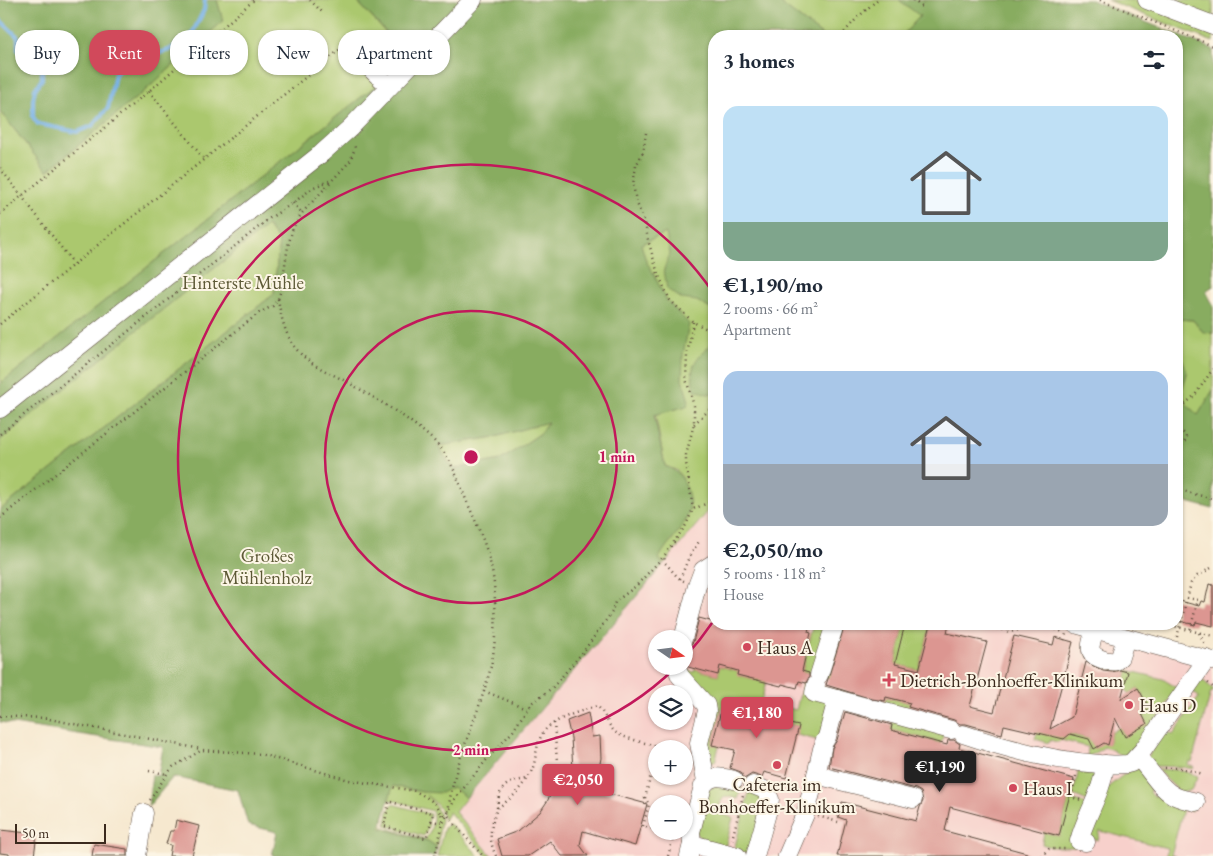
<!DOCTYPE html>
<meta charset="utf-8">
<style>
:root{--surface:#fff;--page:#f2f2f3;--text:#1f2937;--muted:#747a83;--accent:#d1495b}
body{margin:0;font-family:"EB Garamond",serif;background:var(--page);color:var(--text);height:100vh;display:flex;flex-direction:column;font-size:19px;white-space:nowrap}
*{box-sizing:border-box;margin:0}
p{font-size:16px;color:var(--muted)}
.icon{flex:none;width:28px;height:28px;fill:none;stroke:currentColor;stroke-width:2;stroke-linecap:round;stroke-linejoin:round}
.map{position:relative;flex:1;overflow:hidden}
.details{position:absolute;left:708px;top:30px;width:475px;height:600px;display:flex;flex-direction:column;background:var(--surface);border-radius:20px;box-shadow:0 1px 4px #0004}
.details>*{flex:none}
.hud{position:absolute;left:15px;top:30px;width:475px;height:45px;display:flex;gap:10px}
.needle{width:32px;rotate:104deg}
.fabs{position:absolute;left:648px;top:630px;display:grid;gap:10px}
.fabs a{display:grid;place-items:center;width:45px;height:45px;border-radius:50%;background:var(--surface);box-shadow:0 1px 4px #0004;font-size:25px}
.scale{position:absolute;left:15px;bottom:12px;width:91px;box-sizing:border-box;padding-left:5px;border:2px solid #3b2a1e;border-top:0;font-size:14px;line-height:18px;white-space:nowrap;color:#3b2a1e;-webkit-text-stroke:4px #fcf5e5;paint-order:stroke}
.price{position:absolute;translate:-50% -42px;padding:0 11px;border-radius:5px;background:var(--accent);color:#fff;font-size:16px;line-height:32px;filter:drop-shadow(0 1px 2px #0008)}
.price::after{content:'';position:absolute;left:50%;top:30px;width:15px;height:11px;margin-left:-8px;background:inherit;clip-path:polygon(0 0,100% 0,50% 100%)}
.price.selected{background:#222;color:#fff}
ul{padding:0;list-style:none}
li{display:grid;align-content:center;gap:10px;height:265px;padding:0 15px}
li span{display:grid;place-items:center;height:155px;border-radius:15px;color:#555}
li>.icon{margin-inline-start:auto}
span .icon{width:90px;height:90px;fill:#fffc;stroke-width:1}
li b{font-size:21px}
h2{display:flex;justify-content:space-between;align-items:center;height:60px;padding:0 15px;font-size:21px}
.chip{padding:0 18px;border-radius:20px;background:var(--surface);box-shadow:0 1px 4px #0004;font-size:18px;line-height:45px}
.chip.selected{background:var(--accent);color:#fff}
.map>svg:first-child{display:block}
.built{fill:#f7d0cb;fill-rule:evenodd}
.green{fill:#abc86e;stroke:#737946}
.forest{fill:#88ac61;stroke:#626b40;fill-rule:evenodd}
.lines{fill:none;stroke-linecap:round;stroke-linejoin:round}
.stream{stroke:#75b0e6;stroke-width:4}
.building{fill:#dc9691}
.minor-casing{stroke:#574639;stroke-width:19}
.path{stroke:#574639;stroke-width:2.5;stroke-dasharray:1 4;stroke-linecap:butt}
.minor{stroke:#fff;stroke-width:18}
.ring{fill:none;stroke:#c2185b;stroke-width:2.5}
.poi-dot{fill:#d1495b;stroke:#fcf5e5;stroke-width:2}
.labels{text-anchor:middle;stroke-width:4;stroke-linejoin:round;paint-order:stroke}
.park-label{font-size:19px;fill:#5d5936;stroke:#fcf5e5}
.poi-label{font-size:19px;fill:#3b2a1e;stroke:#fcf5e5;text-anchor:start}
.centre{fill:#c2185b;stroke:#fcf5e5;stroke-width:2.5}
.ring-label{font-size:15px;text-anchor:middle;font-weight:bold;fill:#c2185b;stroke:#fcf5e5;stroke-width:4;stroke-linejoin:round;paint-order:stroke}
</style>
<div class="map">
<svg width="1213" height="856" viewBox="0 0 1213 856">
<rect width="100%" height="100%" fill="#fcf5e5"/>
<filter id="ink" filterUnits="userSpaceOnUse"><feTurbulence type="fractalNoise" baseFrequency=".02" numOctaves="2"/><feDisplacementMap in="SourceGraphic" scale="10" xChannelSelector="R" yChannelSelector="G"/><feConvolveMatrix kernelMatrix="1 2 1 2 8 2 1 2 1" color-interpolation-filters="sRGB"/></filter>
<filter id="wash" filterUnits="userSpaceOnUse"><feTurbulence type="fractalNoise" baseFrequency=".0096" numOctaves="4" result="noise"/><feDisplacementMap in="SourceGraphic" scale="20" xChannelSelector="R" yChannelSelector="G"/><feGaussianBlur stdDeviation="1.12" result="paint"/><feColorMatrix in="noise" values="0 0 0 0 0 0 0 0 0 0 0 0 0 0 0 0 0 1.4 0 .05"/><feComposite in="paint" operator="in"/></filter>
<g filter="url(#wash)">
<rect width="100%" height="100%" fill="#f6e8cf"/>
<!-- built -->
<path class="built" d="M714,504v120h403l-2,4 98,26v202h-721l-37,-44zM656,639h28v27h-28zM656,694h28v27h-28zM656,749h28v27h-28zM656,804h28v27h-28z"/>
<!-- green -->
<g class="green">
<path d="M217,0h139l40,44 -26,24 9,15 -379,301v-273l47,60 101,-83 75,-67z"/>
<path d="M776,0h123l22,16 -19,20h-79z"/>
<path d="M1107,0h26l80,31v11z"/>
<path d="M1162,0h51v19z"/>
<path d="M682,225l15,76 17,10v193l-51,61 -4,-7 7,-13 7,-5 10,-61 -7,-9 -11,-4 -41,-216z"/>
<path d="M267,226l12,15 -5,53 -274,216v-70z"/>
<path d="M1176,319l17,1 10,12 10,1v57l-15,26 -13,-13 -3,-13 5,-17 -8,-24 -3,-3z"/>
<path d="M548,421l-7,12 -40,27 -48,9 -15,-23 57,-9z"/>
<path d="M814,624h30l-14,54 -28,-7z"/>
<path d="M905,624h26l-12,46 -24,-6z"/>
<path d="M1106,665l57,14 14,9 -45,69c-16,1 -14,-7 -28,-10l-17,11 1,-11 -27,-7 -3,2 -8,-2 -1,3 -14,-4 2,-7 31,2 21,5 5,10 9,-6 5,1 3,-11 9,-6 5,10 17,-23 8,-5 -12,-21 -9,6 -5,-8 4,-14 -23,-5z"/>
<path d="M720,666l18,5v4l28,7 -5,20 -9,-2 -9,7 -1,5 -20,-5 -10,37 7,2 -4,16h-8l-1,-18 7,-35 -32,-40 13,3 1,-3 23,6z"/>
<path d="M1199,677l14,12v3h-2l-19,70 -3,-1 -1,4 6,2 -1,2 -11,-2 -31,-1 -4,-7 16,-30 10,6 26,-38 -9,-7z"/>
<path d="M803,682l58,15 -28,7 -12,37 -24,-6 1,-9 -18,-4 1,-8 -5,-9 20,5z"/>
<path d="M886,697l24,6 -2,6 40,11 -7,23 -50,-13 2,-10 -12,-4z"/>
<path d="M1138,767l17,19 -6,5 5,6 6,-5 33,14 -1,5 -9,-2 -12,46 4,1h-9l1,-8 -67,-17 -2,9 -14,-4 24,-49 18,-14z"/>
<path d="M1079,769l11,3 6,7 -6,23 -17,-7z"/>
<path d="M1156,769l24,1 18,6 -7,14 -10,3z"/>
<path d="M718,783l24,4 -4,12 -12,-3c-6,4 -8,11 -5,18l12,4 -8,30 -23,-6 -6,-10 11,-41z"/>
<path d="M393,786l29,6 31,-5 13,11 -11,14 37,44h-5l-38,-44 -5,8c-3,-13 -8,-17 -18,-25l9,10 6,14 -4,28 -9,-6 -48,-13 6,-21 -4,17 1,3 42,12c6,-5 10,-20 7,-28l-40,-11 -4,1z"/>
<path d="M750,788l14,8 -10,55 -8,3 -12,-4z"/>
<path d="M1069,798l20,7 -14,42h-24l-9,-3 2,-12 15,4z"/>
<path d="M392,804l38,10 -2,9 1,1 -5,12 -38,-11 2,-13z"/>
<path d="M448,824l3,1 28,31h-42l7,-28z"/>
</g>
<!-- forest -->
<g class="forest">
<path d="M0,0h217l6,21 -75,67 -101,83 -47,-60z"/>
<path d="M356,0h420l47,36h-109v275l-17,-10 -15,-2 -15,-10 -3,-20 6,-15 -4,-21 -25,11 5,17 6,10 15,30 22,23 -6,30 -1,25 7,22 -2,5 -33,9 11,51c12,5 16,8 21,21 13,33 -13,45 -27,71l4,7 -197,233 -13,-11 -12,6 -19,-1 -29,-6 -13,42 48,13 9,6 -3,9h-162l5,-24 -29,-7 -10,-35 -65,-13 -25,30 4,-32 6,1 5,-29 -163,-25v-212l274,-216 5,-53 -12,-15 -267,214v-56l379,-301 -9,-15 26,-25zM548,422l-7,11 -40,27 -48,9 -15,-23 57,-9z"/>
<path d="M899,0h192l122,49v237l-7,5 7,14v28l-10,-1 -10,-12 -17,-1v-283h-274l18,-20z"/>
<path d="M713,343l1,50 -7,1 -13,-5c-5,-25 2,-31 19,-46z"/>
<path d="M1176,346l3,3 8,24 -5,17 3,13 13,12 15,-25v119l-37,-10z"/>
</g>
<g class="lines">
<!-- stream -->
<path class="stream" d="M0,20l18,17v13l24,19v10l-7,10 -2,11v17l5,7 39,8 15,-6 16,-18 7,-34 10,-10 44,-14 22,-14 13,-26 1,-10"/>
</g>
<g id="blocks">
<!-- building -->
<g class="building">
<path d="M1209,584l4,1v41l-17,-4 -1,3 -19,-5v-20l23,6 2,-5 4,1z"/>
<path d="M699,618l15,4v2h96l-2,8 3,1 -9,38 7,2v4l-3,6 -7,-2 -2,7 -15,-4 -1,2 -44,-11 1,-4 -18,-5 -2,9 -30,-8 -4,-7 3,-11 6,-7z"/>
<path d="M845,624h60l-10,40 24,6 12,-46h18l-2,9 40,9 -17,64 24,6 20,-76 39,9 2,-8 18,5 -23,87 22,-12 14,-55 17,9 9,1 8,-2 8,2 -7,27 17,-11 12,21 -8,5 5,10 -22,13 -10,-19 -7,27 -4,-2 -10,6 -5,-10 -19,-5 -6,5 -60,-14 -2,9 -36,-10h-6l-6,-4 -46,-13 2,-4 -24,-6 -1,4 -13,-2 -46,-14z"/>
<path d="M752,700l24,5 5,9 -1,8 19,4 -13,52 -22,-6 -2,5 -10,-3 -8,5 -3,-7 -11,-4 5,-18 -23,-5 10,-38 16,4z"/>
<path d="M845,712l47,13 -1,5 56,15 1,-5h6l6,4 -1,4 115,31 -15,57 -109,-29 -5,24 82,22v3h-190l9,-36 -8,-3 4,-15 74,19 4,-14 3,-6 -2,-9 -5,-3 -87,-22 3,-19 5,-8z"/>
<path d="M588,713l4,24 8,-1 1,22 -6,32 52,14 -12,42 -52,-15 -3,14 8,11h-26l-12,-15 -22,15h-26l-5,-17 21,-8 22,-19 8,-12 11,-33 14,2 -2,-31 -4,-17z"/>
<path d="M176,820l23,6 -7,30h-23l2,-11 -5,-1 4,-13h4z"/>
<path d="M0,830l37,4 -3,22h-25v-2l-9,-1z"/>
<path d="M94,844l33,5v7h-35z"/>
</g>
</g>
</g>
<g filter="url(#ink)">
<use href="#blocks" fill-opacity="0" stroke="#574639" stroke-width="1"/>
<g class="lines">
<!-- minor casing -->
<g class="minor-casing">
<g id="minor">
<path d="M1147,0l66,25"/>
<path d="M370,68l19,18"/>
<path d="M0,409l322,-256 28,-25 123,-128"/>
<path d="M1075,624l138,37"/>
<path d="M1095,629c-3,12 -10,24 4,29 6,3 11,4 17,3l4,-4 6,-19"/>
<path d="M683,639l14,-53 6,-16 11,-7"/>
<path d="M676,666l4,10 26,29 1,6 -8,32 7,38"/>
<path d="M819,675l16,-51"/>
<path d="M816,685l-2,8 52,14"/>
<path d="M874,709l77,21"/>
<path d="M963,734c44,15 91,27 137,30 9,0 18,1 27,0l4,-1 12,-13 64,-91"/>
<path d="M824,742l3,-5 10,-38"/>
<path d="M1137,757c13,11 21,30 36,38 6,4 16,5 23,7"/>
<path d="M816,775l6,-26"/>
<path d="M753,785l12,5 5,9 -1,7 -14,50"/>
<path d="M1086,842l-7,-1c7,-27 24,-49 26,-77"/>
<path d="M692,844l45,12"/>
<path d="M137,856l7,-43"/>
<path d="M689,856l3,-12 -1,-12 12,-46c8,-12 19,-9 31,-6"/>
<path d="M787,856l19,-44 10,-37 97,24"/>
</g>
</g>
<!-- path -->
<g class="path">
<path d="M310,0l13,13"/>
<path d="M913,0l9,7"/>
<path d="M1100,0l113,46"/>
<path d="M841,36l16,-18 20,-18"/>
<path d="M149,91l55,68"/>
<path d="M646,133l-3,19 -7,14 -3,18 3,17 9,22 3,17 10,34 12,26 23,22 16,8 5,5"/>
<path d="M0,168l74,96"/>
<path d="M293,203l9,10"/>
<path d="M0,214l149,-123 105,-91"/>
<path d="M278,299c3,17 7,38 20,52 13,15 33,22 51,32 29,17 59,34 84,57 18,16 25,40 34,62 12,27 24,53 27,82 2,28 3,59 -4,86 -12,49 -38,94 -42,145"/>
<path d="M693,322l-6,33 -1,24 8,27v18l-8,31v8l7,46"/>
<path d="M0,324l348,-281"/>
<path d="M1176,407h6l13,-12 18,-26"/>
<path d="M694,424l15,-14 5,-6"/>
<path d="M0,434l270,-216 23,-15 21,-16 15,-6"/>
<path d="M1176,447c7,-3 10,-4 10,-12l-5,-4h-4"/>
<path d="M1176,489l37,10"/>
<path d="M0,518l259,-205 14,-7 5,-7 3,-9 7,-44 5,-18 9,-15 48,-52 5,-13 -1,-5"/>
<path d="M680,579l9,-22 11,-17"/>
<path d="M684,581c-8,-3 -13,-13 -19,-18l-1,-7 22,-31 7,-16 15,-6 6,-7"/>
<path d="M1176,588v4"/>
<path d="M1187,598l11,2 -8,30"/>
<path d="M1176,606h1"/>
<path d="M978,624l32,8 28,-7 26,7"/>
<path d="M1166,624l47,12"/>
<path d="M1199,633l6,11"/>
<path d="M1177,637l14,-54 6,-7 16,-9"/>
<path d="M1064,640l2,-6"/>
<path d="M1208,683l5,4"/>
<path d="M484,691l42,17"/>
<path d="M0,716l44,2 157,31"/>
<path d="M554,723l3,38"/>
<path d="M1165,768h15l23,6"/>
<path d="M149,771l18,3"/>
<path d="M1076,776l-5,21 10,3"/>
<path d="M150,800l17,-26 6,-7 29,-17 58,4 89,26 66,11 11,6 10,7 5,9 7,2 5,8 30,33"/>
<path d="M391,802l41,11 1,2 -6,21 -2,2 -41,-12 5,-23z"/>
<path d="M497,808c2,-22 9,-26 30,-29"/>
<path d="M818,816l20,6"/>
<path d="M431,821l12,2 -2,-10"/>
<path d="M641,826l15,3"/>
<path d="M643,826l6,-22 -4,-6 11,-43"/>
<path d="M662,831l15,6"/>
<path d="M732,840l11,-45"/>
<path d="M435,856l8,-33 12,-24 33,-41 25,-27 17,-27 22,-16 31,-36 29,-40 3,-10 21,-16 28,-30"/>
<path d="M496,856c-9,-19 -5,-29 1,-48 16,-10 32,-25 37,-44 3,-13 3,-26 13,-36 13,-11 34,-17 50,-22 8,7 10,18 18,26 6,6 43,14 54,17"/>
<path d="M668,856l7,-25"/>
<path d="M1041,856l8,-7h19"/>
</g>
<!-- minor -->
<use href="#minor" class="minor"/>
</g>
</g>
<!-- distance rings -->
<g class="ring">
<circle cx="471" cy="457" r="146"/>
<path d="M712 623A293 293 0 0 1 685 657M675 668A293 293 0 1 1 712 291"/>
</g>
<!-- markers -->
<g class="poi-dot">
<circle cx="747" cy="647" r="5"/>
<path d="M886.5 672.5h5v5h5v5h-5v5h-5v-5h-5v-5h5z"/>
<circle cx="1129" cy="705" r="5"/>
<circle cx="777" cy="765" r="5"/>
<circle cx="1013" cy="788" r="5"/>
</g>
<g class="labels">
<!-- park labels -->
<g class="park-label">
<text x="243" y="289">Hinterste Mühle</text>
<text x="267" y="562">Großes<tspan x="267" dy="22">Mühlenholz</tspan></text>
</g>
<!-- poi labels -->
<g class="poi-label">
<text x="757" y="654">Haus A</text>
<text x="900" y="687">Dietrich-Bonhoeffer-Klinikum</text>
<text x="1139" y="712">Haus D</text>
<text x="777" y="791" text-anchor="middle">Cafeteria im<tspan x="777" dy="22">Bonhoeffer-Klinikum</tspan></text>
<text x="1023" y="795">Haus I</text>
</g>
</g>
<circle cx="471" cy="457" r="8" class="centre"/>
<g class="ring-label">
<text x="617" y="462">1 min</text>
<text x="471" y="755">2 min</text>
</g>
</svg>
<div class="fabs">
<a><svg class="needle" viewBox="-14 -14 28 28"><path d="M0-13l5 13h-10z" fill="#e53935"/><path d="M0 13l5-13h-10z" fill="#747a83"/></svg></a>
<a><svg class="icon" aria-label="layers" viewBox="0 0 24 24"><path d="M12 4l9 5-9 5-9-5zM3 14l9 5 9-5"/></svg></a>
<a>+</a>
<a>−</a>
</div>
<div class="scale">50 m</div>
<b class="price" style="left:757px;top:739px">€1,180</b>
<b class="price selected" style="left:940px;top:793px">€1,190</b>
<b class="price" style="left:578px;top:806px">€2,050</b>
<div class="hud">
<a class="chip">Buy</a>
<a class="chip selected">Rent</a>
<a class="chip">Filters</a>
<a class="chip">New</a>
<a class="chip">Apartment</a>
</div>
<section class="details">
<h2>3 homes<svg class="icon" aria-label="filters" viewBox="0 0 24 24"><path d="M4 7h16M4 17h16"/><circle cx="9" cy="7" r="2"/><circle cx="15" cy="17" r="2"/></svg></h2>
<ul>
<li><span style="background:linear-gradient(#bfe0f5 75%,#7fa58c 0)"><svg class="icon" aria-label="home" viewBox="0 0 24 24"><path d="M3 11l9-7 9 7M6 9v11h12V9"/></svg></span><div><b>€1,190/mo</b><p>2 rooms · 66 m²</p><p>Apartment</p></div></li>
<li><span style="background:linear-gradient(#a9c7e8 60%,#9aa5b1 0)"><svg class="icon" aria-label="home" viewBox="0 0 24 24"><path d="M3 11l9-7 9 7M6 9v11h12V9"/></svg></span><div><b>€2,050/mo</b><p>5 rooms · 118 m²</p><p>House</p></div></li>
</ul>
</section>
</div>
